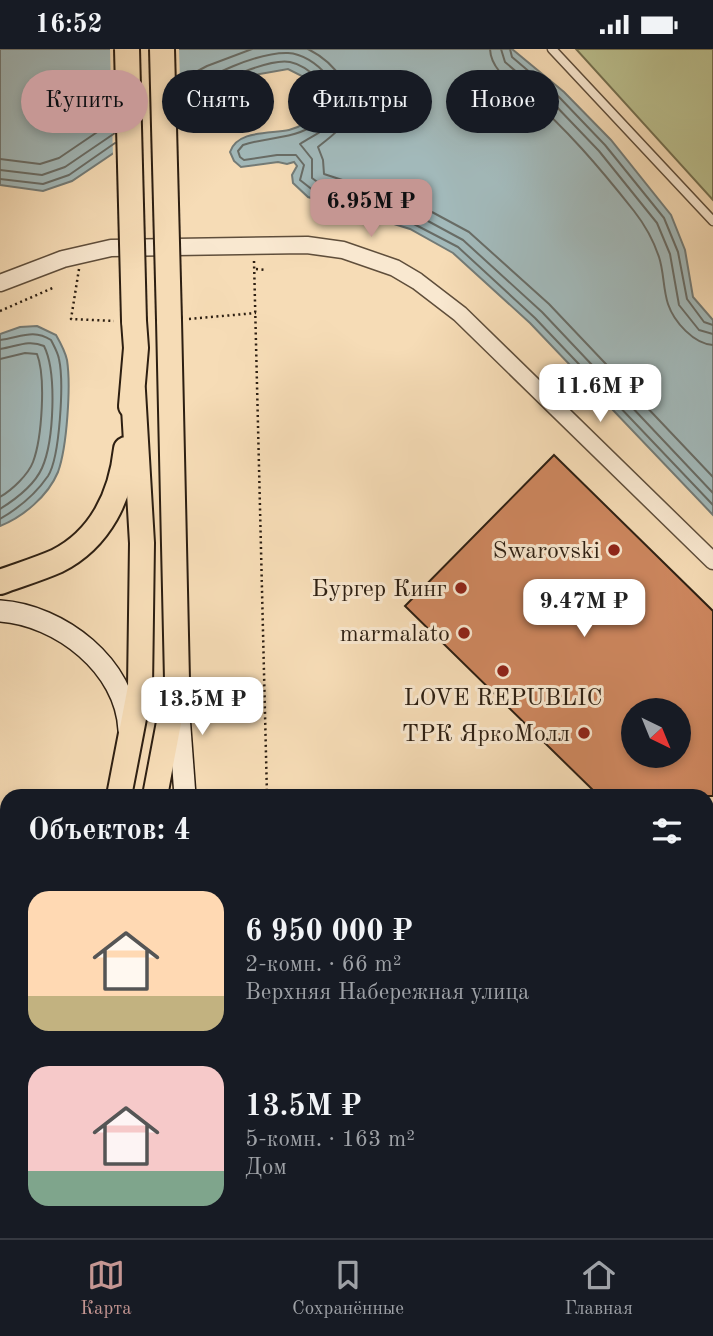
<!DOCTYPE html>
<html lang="ru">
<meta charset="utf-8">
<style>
:root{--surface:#171b24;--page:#242831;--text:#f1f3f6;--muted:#9ea1a6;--line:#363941;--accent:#c59692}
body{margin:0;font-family:"Old Standard TT",serif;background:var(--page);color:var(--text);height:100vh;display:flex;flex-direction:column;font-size:26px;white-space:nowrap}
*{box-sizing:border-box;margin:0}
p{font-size:23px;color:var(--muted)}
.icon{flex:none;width:38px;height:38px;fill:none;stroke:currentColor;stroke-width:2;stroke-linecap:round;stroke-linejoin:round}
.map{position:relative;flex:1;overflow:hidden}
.drawer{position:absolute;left:0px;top:740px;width:714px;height:450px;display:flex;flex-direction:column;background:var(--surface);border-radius:21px 21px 0 0;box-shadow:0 4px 10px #0003}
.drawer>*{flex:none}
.hud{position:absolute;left:21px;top:21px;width:672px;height:63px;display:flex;gap:14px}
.needle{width:46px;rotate:137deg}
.buttons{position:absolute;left:621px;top:649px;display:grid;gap:14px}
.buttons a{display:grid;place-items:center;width:70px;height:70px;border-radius:50%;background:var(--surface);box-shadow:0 4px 10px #0003;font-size:35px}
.price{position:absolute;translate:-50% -60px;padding:0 16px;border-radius:14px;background:#fff;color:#222;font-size:23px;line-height:46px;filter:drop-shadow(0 2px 4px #0008)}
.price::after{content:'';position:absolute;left:50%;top:42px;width:21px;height:16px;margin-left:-10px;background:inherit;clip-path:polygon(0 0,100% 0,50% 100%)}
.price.selected{background:var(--accent);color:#111}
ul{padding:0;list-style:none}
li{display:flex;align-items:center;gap:21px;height:175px;padding:0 28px}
li span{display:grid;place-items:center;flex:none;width:196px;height:140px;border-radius:21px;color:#555}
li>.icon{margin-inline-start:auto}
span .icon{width:84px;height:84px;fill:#fffc;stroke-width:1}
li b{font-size:30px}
h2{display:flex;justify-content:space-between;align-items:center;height:84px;padding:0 28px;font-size:30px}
.pill{padding:0 24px;border-radius:32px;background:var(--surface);box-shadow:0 4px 10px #0003;font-size:24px;line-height:63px}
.pill.selected{background:var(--accent);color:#111}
.status{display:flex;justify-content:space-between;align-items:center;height:49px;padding:0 35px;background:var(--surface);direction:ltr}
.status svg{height:19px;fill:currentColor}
.tab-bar{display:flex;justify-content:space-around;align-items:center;height:98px;border-top:2px solid var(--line);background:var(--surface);font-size:19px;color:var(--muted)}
.tab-bar a{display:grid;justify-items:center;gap:4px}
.tab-bar .selected{color:var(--accent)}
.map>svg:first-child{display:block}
.green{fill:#bbc08f;stroke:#747050;stroke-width:2}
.water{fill:#a2b9ba;stroke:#737b77;stroke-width:2}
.pier{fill:#f6dcb6}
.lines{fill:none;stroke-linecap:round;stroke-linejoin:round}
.shore{stroke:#686c66;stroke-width:2}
.building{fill:#ce875f;stroke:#2d1f12;stroke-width:2;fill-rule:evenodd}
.service-casing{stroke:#5f4e3b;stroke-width:11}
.minor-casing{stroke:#5f4e3b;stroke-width:19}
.secondary-casing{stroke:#2d1f12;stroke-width:24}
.primary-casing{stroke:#2d1f12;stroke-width:28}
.path{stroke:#2d1f12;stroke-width:2.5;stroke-dasharray:2 3.5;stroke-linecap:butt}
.service{stroke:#f9e8d0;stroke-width:8}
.minor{stroke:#f9e8d0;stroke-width:16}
.secondary{stroke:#f9e8d0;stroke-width:21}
.primary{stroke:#f6dcb6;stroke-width:24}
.primary-bridge-casing{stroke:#2d1f12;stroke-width:28;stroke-linecap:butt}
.primary-bridge{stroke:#f6dcb6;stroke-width:24}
.poi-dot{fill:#8f2418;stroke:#f9e8d0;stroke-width:2.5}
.labels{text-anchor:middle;stroke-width:6;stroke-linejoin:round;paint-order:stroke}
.poi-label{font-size:24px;fill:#2d1f12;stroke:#f9e8d0;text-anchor:end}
</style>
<div class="status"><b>16:52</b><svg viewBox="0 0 49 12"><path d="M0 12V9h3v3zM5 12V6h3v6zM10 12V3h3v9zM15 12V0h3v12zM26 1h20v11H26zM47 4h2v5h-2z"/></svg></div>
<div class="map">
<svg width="713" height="1189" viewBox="0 0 713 1189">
<rect width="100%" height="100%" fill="#f6dcb6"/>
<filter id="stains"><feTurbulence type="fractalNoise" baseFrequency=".00286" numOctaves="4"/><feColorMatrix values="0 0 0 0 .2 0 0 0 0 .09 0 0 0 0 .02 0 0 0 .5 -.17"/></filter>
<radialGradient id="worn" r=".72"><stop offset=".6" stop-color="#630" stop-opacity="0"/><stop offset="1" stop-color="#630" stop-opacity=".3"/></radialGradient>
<!-- green -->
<g class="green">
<path d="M576,0h137v151z"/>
<path d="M459,1183h196l2,6h-199z"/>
</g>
<!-- water -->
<g class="water">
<path d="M0,0h512l52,43 47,48 60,75 14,35 8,47 20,23v195l-183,-192 -77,-70 -43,-24 -102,-32 -15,-14 -1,-8 5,-9 -3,-4 -7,2 -9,-2 -37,5 -7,-6 -4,-9c7,-22 40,-18 59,-22 13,-3 23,-11 32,-21l2,-11 -8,-12 -11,-9 -16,-8 -34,6 -36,15 -48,25 -98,66 -29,10 -43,-6z"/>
<path d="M37,277l19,9c4,7 9,16 11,25 4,26 0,87 -9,112 -10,24 -35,45 -58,54v-192l20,-7z"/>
</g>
<!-- pier -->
<path class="pier" d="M110,0h69l2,65 -68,43z"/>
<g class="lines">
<!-- shore -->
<g class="shore">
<path d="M308,0c26,13 55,45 34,76 -6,9 -16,15 -24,22l5,13 1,14 95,31 50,27 80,72 164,173"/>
<path d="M490,0c1,21 20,32 35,44 41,35 75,75 109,118 11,14 19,28 25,46 5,15 4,32 9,47 6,18 26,40 45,41"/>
<path d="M501,0l4,13 48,41 46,48 58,72 13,31 9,51 20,25 14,4"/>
<path d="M510,0l2,8 47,40 46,48 59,73 14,34 9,47 17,23 9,3"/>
<path d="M177,33l30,-16 45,-17"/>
<path d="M177,45c30,-16 77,-42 111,-41 27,1 63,39 46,66 -9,13 -23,17 -34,25l12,15v19l8,6 95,30 48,26 79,72 171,181"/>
<path d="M177,54c24,-12 88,-46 113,-41 10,2 21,10 28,17 11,11 13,22 8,35 -23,27 -53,21 -83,31l-5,6 2,6 4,3 33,-5h19l8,10 -4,15 14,11 98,32 46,24 77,71 178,187"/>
<path d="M0,110l40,5 19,-6 56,-38"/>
<path d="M0,121l42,5 23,-8 50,-34"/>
<path d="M0,130l43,5 26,-9 46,-32"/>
<path d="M0,291c19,-2 33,-12 51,0 3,6 7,13 8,19 5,23 1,98 -11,117 -13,19 -29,32 -48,43"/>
<path d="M0,300c16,-2 28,-10 44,-3 13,26 10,95 -2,122 -8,18 -26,31 -42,41"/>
<path d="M0,310l25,-6 12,1c9,23 5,84 -4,108 -5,13 -21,28 -33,35"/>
</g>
</g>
<!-- building -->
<path class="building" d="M554,406l159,156v185h-114l-194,-190zM634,662h45v45h-45z"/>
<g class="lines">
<!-- service casing -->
<g class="service-casing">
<path id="service" d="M552,0l161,172"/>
</g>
<!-- minor casing -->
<g class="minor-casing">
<path id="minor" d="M0,234l63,-24 48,-11 196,-3 36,5 52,18 22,13 43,33 253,247"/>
</g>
<!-- secondary casing -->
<g class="secondary-casing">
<g id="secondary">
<path d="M0,562c60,4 126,55 129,119"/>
<path d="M178,652l7,95"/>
<path d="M0,985l7,13"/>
<path d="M150,1183l7,6"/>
<path d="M288,1183l4,6"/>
</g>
</g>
<!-- primary casing -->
<g class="primary-casing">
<g id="primary">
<path d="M131,357l5,-58 -2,-27"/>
<path d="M0,533c19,-7 39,-13 57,-21 44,-22 64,-66 69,-112"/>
<path d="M119,747l21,-109 2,-144 -9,-152"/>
<path d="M155,747l22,-116 -8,-360"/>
<path d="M0,1049l7,-10"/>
<path d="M0,1103l7,-10"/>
</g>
</g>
<!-- path -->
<g class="path">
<path d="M254,212l13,535"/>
<path d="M79,220l-8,50 43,2"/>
<path d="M256,220l10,1"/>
<path d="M0,262l55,-24"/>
<path d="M189,270l67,-6"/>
<path d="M0,1183l7,-6"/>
<path d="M45,1183l4,6"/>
<path d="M410,1183l6,6"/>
<path d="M420,1189l2,-6"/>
</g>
<!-- service -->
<use href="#service" class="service"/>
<!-- minor -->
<use href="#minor" class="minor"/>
<!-- secondary -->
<use href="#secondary" class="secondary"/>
<!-- primary -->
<use href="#primary" class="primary"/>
<!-- primary-bridge casing -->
<g class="primary-bridge-casing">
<g id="primary-bridge">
<path d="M127,0l7,272"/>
<path d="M162,0l7,271"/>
</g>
</g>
<!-- primary-bridge -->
<use href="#primary-bridge" class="primary-bridge"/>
</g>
<!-- markers -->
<g class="poi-dot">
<circle cx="614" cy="501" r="7"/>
<circle cx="461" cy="539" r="7"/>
<circle cx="464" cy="584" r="7"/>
<circle cx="503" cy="622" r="7"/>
<circle cx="584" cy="684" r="7"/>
</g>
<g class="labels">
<!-- poi labels -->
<g class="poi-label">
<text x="600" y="509">Swarovski</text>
<text x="447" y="547">Бургер Кинг</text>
<text x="450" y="592">marmalato</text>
<text x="503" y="656" text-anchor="middle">LOVE REPUBLIC</text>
<text x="570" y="692">ТРК ЯркоМолл</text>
</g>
</g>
<rect width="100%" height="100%" filter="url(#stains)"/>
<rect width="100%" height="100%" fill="url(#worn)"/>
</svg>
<div class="buttons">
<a><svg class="needle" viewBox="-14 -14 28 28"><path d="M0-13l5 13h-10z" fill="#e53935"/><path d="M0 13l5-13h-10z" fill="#9ea1a6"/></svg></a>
</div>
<b class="price selected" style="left:371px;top:190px">6.95M ₽</b>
<b class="price" style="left:600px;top:375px">11.6M ₽</b>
<b class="price" style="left:584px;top:590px">9.47M ₽</b>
<b class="price" style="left:202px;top:688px">13.5M ₽</b>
<div class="hud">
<a class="pill selected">Купить</a>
<a class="pill">Снять</a>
<a class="pill">Фильтры</a>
<a class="pill">Новое</a>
</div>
<section class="drawer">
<h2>Объектов: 4<svg class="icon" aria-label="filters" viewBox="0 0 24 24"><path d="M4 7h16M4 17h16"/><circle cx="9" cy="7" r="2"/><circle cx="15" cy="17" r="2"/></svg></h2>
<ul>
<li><span style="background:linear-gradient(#ffd9b3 75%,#c2b280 0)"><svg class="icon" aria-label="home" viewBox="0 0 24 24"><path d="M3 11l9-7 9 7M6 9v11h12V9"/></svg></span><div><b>6 950 000 ₽</b><p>2-комн. · 66 m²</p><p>Верхняя Набережная улица</p></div></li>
<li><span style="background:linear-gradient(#f6c9c9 75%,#7fa58c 0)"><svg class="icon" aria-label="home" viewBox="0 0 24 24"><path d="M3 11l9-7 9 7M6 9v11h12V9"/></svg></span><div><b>13.5M ₽</b><p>5-комн. · 163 m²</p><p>Дом</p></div></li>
</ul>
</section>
</div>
<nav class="tab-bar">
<a class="selected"><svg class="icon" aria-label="map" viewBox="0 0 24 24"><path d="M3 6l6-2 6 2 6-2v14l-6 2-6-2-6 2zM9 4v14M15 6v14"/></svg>Карта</a>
<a><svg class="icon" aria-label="saved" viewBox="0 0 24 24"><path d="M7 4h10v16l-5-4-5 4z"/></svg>Сохранённые</a>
<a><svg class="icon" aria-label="home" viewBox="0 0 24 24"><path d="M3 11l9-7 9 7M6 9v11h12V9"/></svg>Главная</a>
</nav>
